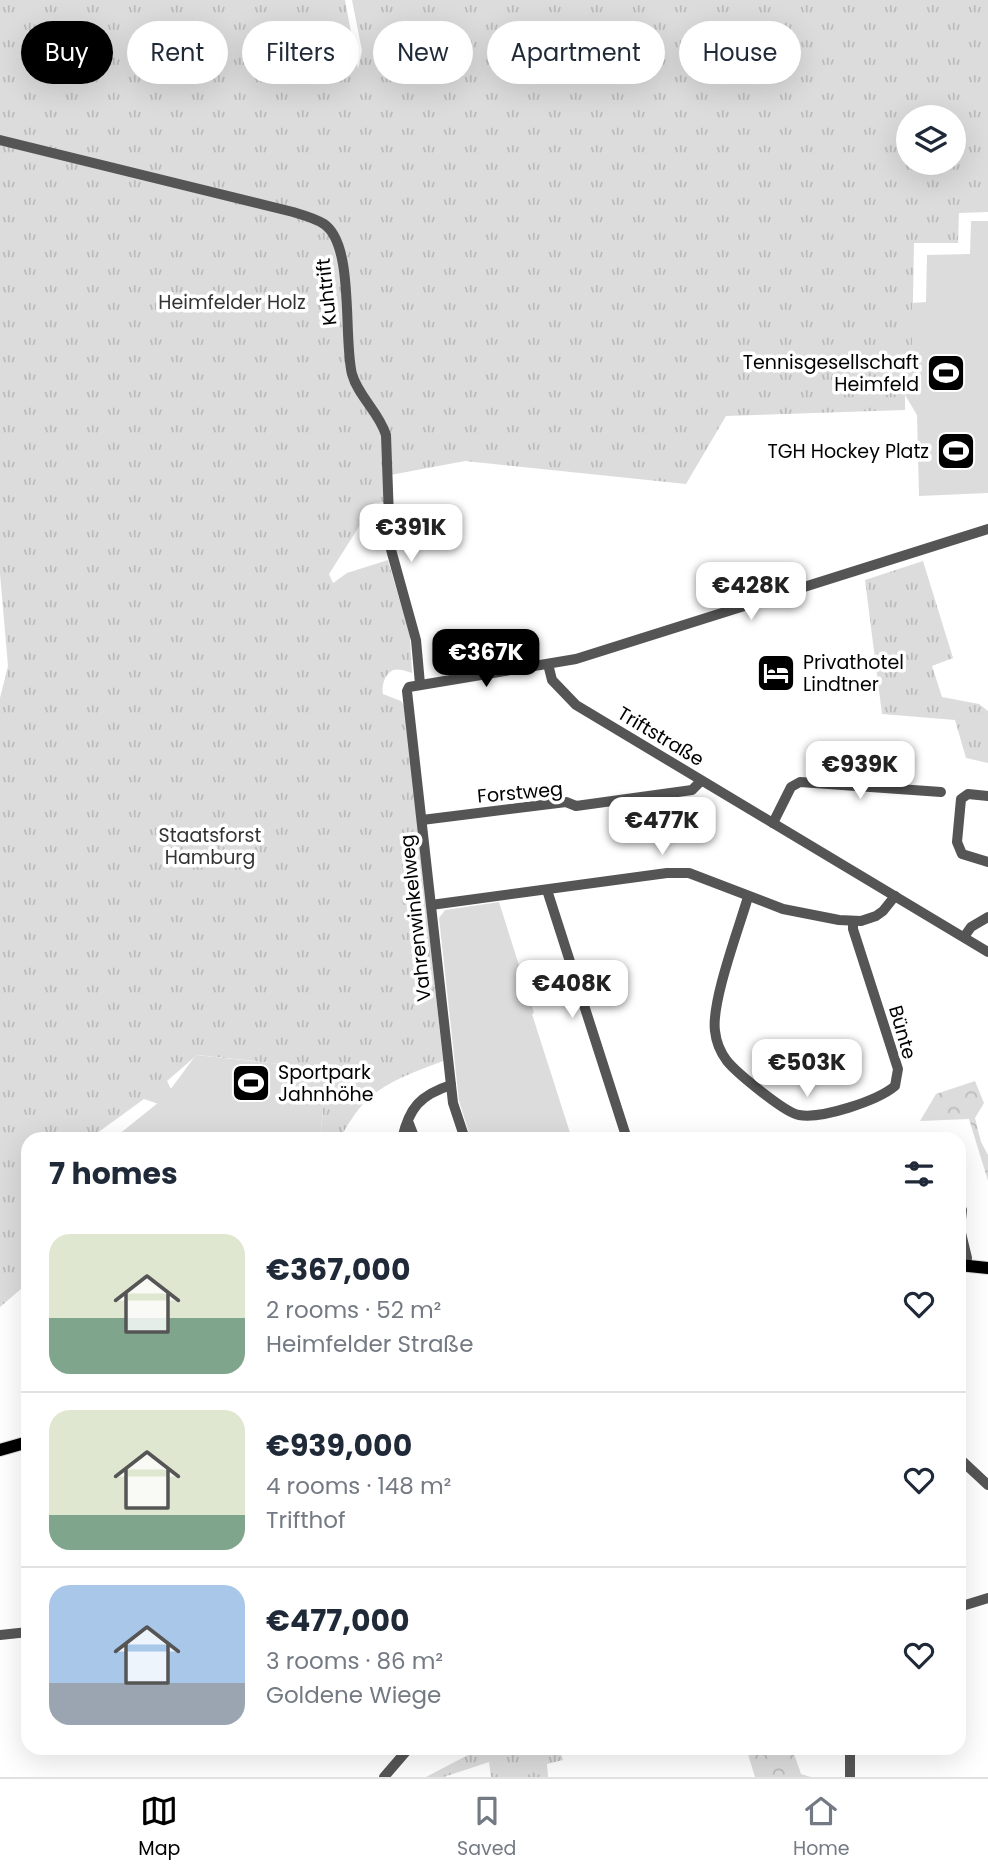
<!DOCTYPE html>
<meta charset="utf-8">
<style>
:root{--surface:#fff;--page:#f6f6f7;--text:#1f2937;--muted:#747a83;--line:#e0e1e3;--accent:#000}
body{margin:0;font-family:Poppins,sans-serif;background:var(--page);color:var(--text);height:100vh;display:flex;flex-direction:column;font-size:26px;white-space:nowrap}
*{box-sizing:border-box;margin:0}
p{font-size:23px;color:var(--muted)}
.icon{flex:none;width:38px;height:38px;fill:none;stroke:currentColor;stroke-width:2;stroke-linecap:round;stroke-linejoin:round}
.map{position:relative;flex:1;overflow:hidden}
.sheet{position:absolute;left:21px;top:1132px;width:945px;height:623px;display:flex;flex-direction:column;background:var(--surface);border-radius:21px;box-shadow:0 7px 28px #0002}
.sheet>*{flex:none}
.guide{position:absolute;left:21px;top:21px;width:947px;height:63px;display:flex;gap:14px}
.tools{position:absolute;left:896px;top:105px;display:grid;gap:14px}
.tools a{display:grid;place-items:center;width:70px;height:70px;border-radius:50%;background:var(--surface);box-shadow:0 7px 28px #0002;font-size:35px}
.price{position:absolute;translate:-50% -60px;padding:0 16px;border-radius:14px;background:#fff;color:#222;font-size:23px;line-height:46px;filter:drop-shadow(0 2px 4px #0008)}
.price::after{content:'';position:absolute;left:50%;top:42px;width:21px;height:16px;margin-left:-10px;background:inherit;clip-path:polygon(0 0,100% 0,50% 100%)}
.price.on{background:var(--accent);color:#fff}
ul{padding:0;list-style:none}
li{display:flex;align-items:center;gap:21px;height:175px;padding:0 28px}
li+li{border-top:2px solid var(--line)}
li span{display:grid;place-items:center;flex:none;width:196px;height:140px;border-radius:21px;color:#555}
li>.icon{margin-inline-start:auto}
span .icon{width:84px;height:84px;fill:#fffc;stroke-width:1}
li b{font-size:30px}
h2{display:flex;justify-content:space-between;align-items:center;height:84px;padding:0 28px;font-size:30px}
.chip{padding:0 24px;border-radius:32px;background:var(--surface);box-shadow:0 7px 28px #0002;font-size:24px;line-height:63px}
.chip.on{background:var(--accent);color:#fff}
.tab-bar{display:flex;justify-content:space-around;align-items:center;height:98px;border-top:2px solid var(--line);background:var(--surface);font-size:19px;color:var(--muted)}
.tab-bar a{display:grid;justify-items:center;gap:4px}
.tab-bar .on{color:var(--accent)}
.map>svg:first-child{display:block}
.forest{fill:url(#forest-crowns)}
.park{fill:url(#park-tufts);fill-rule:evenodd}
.garden{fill:#dcdcdc}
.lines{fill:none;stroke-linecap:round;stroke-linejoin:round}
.major-casing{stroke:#dbdbdb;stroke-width:14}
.minor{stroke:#555;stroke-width:10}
.major{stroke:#000;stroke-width:12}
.labels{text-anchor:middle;stroke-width:7;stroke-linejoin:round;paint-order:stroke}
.street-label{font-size:19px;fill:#000;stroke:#fff}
.park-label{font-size:19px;fill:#333;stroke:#fff}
.poi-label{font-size:19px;fill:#000;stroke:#fff;text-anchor:end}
</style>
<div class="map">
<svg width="988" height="1777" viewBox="0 0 988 1777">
<defs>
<pattern id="forest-crowns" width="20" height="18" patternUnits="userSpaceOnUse" patternTransform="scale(1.75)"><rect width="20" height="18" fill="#dcdcdc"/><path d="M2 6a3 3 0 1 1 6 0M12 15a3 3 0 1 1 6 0" fill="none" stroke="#bbb"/></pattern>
<pattern id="park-tufts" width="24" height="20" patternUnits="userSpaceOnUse" patternTransform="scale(1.75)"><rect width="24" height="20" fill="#dcdcdc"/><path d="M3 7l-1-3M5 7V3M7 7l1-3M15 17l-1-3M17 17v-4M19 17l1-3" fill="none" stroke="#bbb"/></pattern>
</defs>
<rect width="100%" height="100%" fill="#fff"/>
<!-- forest -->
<g class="forest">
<path d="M975,1081l9,22 -9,15 6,24 7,13v26l-19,-62 -49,2 16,-27z"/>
<path d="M746,1748h46l9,26 10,3h-56z"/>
</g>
<!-- park -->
<g class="park">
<path d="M0,0h345l13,69 4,-18 -10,-51h636v212l-29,1 -1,30h-44l-2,108 -7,1v58l-179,6 -40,68 -221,-23 -80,15 -1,26 -10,1 -45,71 4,9 14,-10 41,-13 22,76 2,37c-4,-1 -7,-3 -11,-3 -14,-4 -20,14 -18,24l18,7 4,6 38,354c-26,10 -54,19 -75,38 -12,11 -20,26 -29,40h-19l7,-70 -130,-14 -30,26 8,16 -5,11 -26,-9 -55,40h-61v144l-28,24v-609l8,-32 -8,-92zM908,117h46v46h-46z"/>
<path d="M923,561l30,97 -21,8 10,31 37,7 9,7v52l-22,-5 -11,-38 -73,-6 -17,-134z"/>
<path d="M502,1748h57l4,12 -16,4 1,13h-57l-2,-15 -45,15h-18l42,-22z"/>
</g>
<!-- garden -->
<g class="garden">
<path d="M971,221h17v272l-69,3 -2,-81 -12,-20v-44l7,-1v-47l14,-1 1,-47 43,-1z"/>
<path d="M499,902l35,111 -2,1 40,125h-101l-12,-38 -20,-183 6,-8z"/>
<path d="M196,1055l131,14 -7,70h-207l51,-41z"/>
</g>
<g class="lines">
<!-- major casing -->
<g class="major-casing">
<g id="major">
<path d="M959,1265l29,3"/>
<path d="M0,1450l28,-8"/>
</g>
</g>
<!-- minor -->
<g class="minor">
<path d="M0,140l293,72c10,3 22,6 31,12 31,21 19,114 28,150 6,22 27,38 34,61l4,111 26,94 4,44"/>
<path d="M548,664l4,16 24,25 412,247"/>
<path d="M988,796l-20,-2 -7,5 -4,43 5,12 26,8"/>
<path d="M422,820l144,-18 10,4 116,-16 9,-9"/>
<path d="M773,823l18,-36 9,-5 141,10"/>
<path d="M547,890l80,249"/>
<path d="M748,897c-9,31 -37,105 -33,134 1,10 6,22 12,30 10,12 58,52 72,54 23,4 78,-14 96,-29l3,-17 -45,-140v-8"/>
<path d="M431,905l236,-32h22l94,36 56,11 22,1 15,-5 7,-5 12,-15"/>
<path d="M964,937l7,-10 17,-10"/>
<path d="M408,1121l7,18"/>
<path d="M402,1139c7,-31 18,-44 49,-54"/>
<path d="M465,1139l-12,-36 -2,-18 -44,-394 2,-4 167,-28 412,-130"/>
<path d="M962,1210l-2,19 7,29 -1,8"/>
<path d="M28,1323v16"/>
<path d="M959,1458l29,27"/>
<path d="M959,1607l29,-9"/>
<path d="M0,1635l28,-3"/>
<path d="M384,1777l25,-29"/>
<path d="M850,1777v-29"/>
</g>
<!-- major -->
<use href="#major" class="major"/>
</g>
<!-- icons -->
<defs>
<g id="stadium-square" transform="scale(2.0125)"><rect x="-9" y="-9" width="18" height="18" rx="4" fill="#000" stroke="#fff"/><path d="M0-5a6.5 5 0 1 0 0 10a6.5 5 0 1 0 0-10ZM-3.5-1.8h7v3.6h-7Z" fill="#fff"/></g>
<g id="hotel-square" transform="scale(2.0125)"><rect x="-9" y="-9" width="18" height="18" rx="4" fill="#000" stroke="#fff"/><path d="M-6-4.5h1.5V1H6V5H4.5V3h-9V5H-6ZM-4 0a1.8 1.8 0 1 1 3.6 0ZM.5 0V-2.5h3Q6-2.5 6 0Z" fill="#fff"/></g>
</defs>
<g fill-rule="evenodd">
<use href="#stadium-square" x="946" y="373"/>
<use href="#stadium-square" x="956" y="451"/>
<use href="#hotel-square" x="776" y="673"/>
<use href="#stadium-square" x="251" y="1083"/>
</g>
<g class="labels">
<!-- street labels -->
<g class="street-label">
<text transform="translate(326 292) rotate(-96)" y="7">Kuhtrift</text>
<text transform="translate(661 736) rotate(31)" y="7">Triftstraße</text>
<text transform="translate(520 792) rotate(-5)" y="7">Forstweg</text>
<text transform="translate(415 918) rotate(-96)" y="7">Vahrenwinkelweg</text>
<text transform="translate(903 1032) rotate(74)" y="7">Bünte</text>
</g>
<!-- park labels -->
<g class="park-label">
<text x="232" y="309">Heimfelder Holz</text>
<text x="210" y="842">Staatsforst<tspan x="210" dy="22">Hamburg</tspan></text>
</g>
<!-- poi labels -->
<g class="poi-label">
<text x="919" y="369">Tennisgesellschaft<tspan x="919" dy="22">Heimfeld</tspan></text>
<text x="929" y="458">TGH Hockey Platz</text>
<text x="803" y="669" text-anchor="start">Privathotel<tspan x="803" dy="22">Lindtner</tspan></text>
<text x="278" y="1079" text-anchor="start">Sportpark<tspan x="278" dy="22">Jahnhöhe</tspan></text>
</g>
</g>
</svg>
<div class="tools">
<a><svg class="icon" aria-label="layers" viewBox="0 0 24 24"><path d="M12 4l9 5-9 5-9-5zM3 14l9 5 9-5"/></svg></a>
</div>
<b class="price" style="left:411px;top:564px">€391K</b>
<b class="price" style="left:751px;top:622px">€428K</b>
<b class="price on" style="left:486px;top:689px">€367K</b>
<b class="price" style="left:860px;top:801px">€939K</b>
<b class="price" style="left:662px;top:857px">€477K</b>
<b class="price" style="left:572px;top:1020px">€408K</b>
<b class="price" style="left:807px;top:1099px">€503K</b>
<div class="guide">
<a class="chip on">Buy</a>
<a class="chip">Rent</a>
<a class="chip">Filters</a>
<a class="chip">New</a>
<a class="chip">Apartment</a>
<a class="chip">House</a>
</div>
<section class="sheet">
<h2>7 homes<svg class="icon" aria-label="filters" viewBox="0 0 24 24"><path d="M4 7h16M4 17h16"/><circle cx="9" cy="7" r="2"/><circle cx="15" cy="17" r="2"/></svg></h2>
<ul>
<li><span style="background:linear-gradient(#dfe7d0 60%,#7fa58c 0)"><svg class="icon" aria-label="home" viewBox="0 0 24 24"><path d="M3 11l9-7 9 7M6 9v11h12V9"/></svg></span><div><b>€367,000</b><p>2 rooms · 52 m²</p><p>Heimfelder Straße</p></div><svg class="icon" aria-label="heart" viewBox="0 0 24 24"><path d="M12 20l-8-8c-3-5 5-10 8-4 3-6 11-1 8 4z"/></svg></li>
<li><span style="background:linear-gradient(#dfe7d0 75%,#7fa58c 0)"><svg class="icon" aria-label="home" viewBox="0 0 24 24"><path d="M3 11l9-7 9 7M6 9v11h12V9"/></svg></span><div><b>€939,000</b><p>4 rooms · 148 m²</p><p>Trifthof</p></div><svg class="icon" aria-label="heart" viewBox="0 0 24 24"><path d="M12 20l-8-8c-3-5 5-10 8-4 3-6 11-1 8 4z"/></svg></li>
<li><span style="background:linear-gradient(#a9c7e8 70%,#9aa5b1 0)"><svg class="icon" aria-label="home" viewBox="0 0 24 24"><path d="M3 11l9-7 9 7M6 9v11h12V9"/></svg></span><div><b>€477,000</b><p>3 rooms · 86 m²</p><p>Goldene Wiege</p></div><svg class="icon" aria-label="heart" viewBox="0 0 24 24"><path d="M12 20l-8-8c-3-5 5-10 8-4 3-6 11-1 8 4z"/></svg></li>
</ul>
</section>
</div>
<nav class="tab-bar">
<a class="on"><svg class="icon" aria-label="map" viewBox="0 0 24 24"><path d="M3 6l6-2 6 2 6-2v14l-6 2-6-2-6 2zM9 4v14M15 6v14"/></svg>Map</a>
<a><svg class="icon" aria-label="saved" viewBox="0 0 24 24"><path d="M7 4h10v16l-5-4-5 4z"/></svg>Saved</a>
<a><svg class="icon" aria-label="home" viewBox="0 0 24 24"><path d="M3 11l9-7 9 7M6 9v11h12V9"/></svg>Home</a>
</nav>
